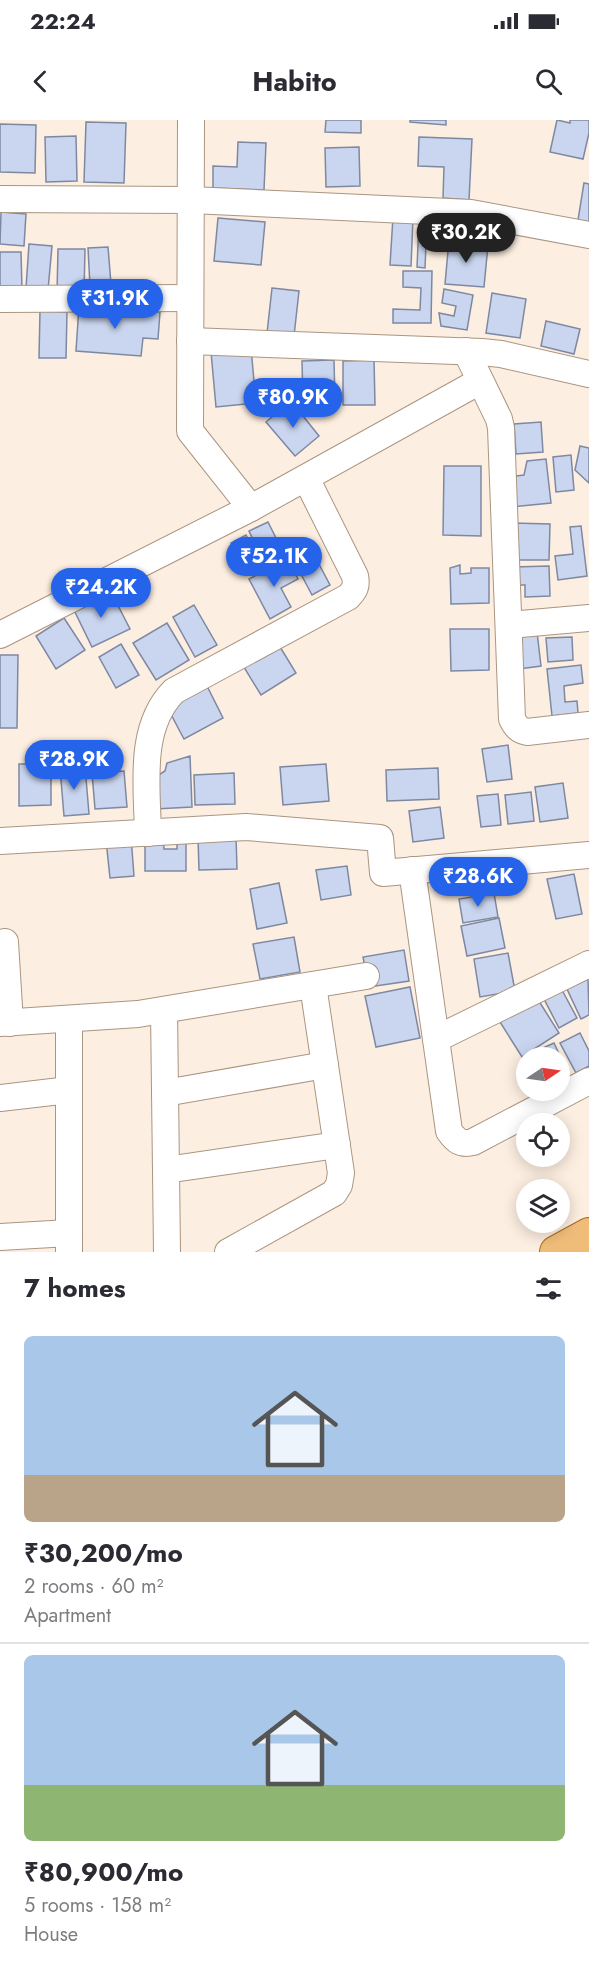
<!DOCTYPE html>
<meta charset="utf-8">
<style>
:root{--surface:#fff;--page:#f2f2f3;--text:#2b2b33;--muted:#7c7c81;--line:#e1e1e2;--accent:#2563eb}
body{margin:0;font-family:Jost,sans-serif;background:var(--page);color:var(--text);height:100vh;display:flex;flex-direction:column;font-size:22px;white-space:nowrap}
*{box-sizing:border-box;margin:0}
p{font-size:20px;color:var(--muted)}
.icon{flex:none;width:33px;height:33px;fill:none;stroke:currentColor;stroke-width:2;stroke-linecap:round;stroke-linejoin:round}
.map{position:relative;height:1132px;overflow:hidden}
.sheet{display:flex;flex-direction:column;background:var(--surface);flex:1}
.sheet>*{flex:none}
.needle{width:39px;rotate:77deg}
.controls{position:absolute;left:516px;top:927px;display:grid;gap:12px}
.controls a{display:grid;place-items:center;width:54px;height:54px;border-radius:50%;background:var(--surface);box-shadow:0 3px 15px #0003;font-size:30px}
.price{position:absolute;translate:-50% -51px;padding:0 14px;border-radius:21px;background:var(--accent);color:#fff;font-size:20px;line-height:39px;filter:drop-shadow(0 2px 3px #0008)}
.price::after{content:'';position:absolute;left:50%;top:36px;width:18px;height:14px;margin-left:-9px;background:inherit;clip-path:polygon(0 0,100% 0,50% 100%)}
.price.on{background:#222;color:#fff}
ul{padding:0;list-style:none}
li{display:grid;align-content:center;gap:12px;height:318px;padding:0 24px}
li+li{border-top:2px solid var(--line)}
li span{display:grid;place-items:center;height:186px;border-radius:9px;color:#555}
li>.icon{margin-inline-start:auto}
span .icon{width:108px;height:108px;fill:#fffc;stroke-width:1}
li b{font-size:26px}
h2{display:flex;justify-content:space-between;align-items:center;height:72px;padding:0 24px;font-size:26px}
.status{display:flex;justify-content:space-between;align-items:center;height:42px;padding:0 30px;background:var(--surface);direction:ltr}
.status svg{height:16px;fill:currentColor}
header{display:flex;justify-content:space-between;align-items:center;height:78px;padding:0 24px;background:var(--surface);font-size:27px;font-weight:700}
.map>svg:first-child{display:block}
.building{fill:#cad6f0;stroke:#7e88a1;stroke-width:1.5}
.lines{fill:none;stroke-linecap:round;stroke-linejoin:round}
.minor-casing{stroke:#aa9580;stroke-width:28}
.major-casing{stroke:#a86d20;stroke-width:34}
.minor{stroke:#fff;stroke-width:26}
.major{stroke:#f0bd79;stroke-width:32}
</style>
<div class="status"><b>22:24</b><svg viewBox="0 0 49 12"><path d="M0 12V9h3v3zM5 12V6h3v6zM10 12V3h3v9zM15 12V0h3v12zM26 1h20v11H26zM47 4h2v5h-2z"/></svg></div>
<header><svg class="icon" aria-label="back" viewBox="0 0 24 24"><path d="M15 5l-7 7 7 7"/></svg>Habito<svg class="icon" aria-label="search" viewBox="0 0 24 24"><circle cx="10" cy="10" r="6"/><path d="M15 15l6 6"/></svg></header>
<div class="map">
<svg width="589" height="1132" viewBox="0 0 589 1132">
<rect width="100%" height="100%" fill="#fceee0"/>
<!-- building -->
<g class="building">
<path d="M326,0h35v13l-36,-1z"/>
<path d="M410,0h36v5l-36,-3z"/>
<path d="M557,0l13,3v-3h19v13l-6,26 -33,-7z"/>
<path d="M86,2l40,1 -2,60 -40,-1z"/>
<path d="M0,4l36,1 -1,48 -35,-1z"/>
<path d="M76,16l1,45 -31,1 -1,-45z"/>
<path d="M419,17l53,2 -3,61 -26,-2 1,-31 -26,-1z"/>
<path d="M238,22l28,1 -2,47 -51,-2v-22l24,1z"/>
<path d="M359,27l1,39 -34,1 -1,-39z"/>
<path d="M584,63l5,1v38l-11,-2z"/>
<path d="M1,92l25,2 -2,32 -24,-2z"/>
<path d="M393,97l20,2 -2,47 -21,-1z"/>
<path d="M218,98l47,4 -4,43 -47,-4z"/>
<path d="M427,101l-2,47 -8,-1 2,-44z"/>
<path d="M449,120l39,5 -4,42 -39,-3z"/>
<path d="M29,124l23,2 -4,44 -22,-2z"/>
<path d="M108,127l3,37 -21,2 -2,-38z"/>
<path d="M58,129h27l-1,44h-27z"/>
<path d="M0,132h21l1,38h-22z"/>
<path d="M403,151h29l-1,52h-38v-14l27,1 1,-22 -18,-1z"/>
<path d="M272,168l27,3 -5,45 -27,-3z"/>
<path d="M444,169l29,6 -6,35 -26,-4 -2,-13 15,3 2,-10 -14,-3z"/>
<path d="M492,173l34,6 -6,39 -34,-5z"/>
<path d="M79,186l81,6 -2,27 -15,-1 -2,18 -65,-5z"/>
<path d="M40,191l27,1 -1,46h-27z"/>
<path d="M546,201l34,8 -6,25 -33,-8z"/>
<path d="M251,228l5,55 -40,4 -5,-55z"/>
<path d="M334,240l1,44h-32l-1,-43z"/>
<path d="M374,240l1,45h-32v-44z"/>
<path d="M291,281l28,35 -24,20 -29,-34z"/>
<path d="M541,302l2,30 -27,2 -2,-30z"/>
<path d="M580,326l9,2v35l-14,-13z"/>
<path d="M571,335l3,35 -18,2 -3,-35z"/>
<path d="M546,339l5,44 -40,4 -3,-30 16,-2 3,-14z"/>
<path d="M444,346h37v70l-38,-1z"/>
<path d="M268,402l17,34 -20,9 -16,-34z"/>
<path d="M512,403l38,1 -1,36h-37z"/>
<path d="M581,406l6,50 -29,4 -3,-24 18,-2 -3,-27z"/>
<path d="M246,415l17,33 -15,7 -17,-32z"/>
<path d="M311,429l19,36 -18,10 -19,-36z"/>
<path d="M287,439l11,20 -17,9 10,19 -21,12 -21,-40z"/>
<path d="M460,445v9l11,-1v-5h18v35l-38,1 -1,-36z"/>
<path d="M549,446l1,30 -25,1v-12h-11l-1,-18z"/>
<path d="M110,470l20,39 -38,18 -19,-39z"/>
<path d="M194,485l23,40 -22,12 -22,-40z"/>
<path d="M64,498l21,32 -29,19 -20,-33z"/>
<path d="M167,503l22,37 -33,20 -23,-37z"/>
<path d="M450,509h39v41l-38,1z"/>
<path d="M537,512l4,34 -22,3 -4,-34z"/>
<path d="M572,517l1,23 -25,2 -2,-24z"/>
<path d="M277,522l19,31 -35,22 -19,-31z"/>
<path d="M121,524l18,31 -23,13 -17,-31z"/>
<path d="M0,535h18l-1,73h-17z"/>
<path d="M581,545l2,18 -19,3 1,16 12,-1 1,12 -26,3 -5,-47z"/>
<path d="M206,564l17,34 -39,21 -18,-34z"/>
<path d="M508,625l4,34 -25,3 -5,-33z"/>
<path d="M190,636l2,51 -37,2 -1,-31 11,-7 2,-8z"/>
<path d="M19,644h32v41l-32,1z"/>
<path d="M326,644l3,37 -46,4 -3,-38z"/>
<path d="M85,646l4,48 -25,2 -4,-48z"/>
<path d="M438,648l1,31 -52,2 -1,-31z"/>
<path d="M124,651l3,36 -32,2 -3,-36z"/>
<path d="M234,653l1,31 -40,1 -1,-30z"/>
<path d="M563,663l5,35 -28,4 -5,-35z"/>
<path d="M531,672l3,29 -26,3 -3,-29z"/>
<path d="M498,674l3,31 -20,2 -4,-31z"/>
<path d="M440,687l4,31 -31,4 -4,-31z"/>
<path d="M145,715h18l1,14h13v-6h9v28h-41z"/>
<path d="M236,716l1,33 -38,1 -1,-33z"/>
<path d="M131,717l3,39 -24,2 -4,-38z"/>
<path d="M347,746l4,29 -30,5 -5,-30z"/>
<path d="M574,754l8,40 -26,5 -9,-40z"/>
<path d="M279,763l8,40 -30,6 -7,-40z"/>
<path d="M494,773l4,24 -35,6 -4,-24z"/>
<path d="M499,798l6,30 -38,8 -6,-30z"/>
<path d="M294,817l6,35 -40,7 -7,-35z"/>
<path d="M404,830l5,31 -40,6 -6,-30z"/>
<path d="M508,833l7,38 -35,6 -6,-38z"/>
<path d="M588,859l1,36 -8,4 -14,-30z"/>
<path d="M410,867l10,51 -44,9 -11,-51z"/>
<path d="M562,870l15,28 -18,10 -15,-29z"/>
<path d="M537,878l22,35 -37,24 -22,-35z"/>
<path d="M580,913l9,18v15l-13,7 -16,-30z"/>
<path d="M554,923l17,37 -11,5v-27h-13l-4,-10z"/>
</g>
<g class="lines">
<!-- minor casing -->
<g class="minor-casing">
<g id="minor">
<path d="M191,0l-1,311 61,77 229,-127"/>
<path d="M0,79l191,1 280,13 118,22"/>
<path d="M0,179l190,-1"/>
<path d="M190,221l292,11 19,2 88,20"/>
<path d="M466,231l33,68 2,9 11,291c4,8 7,11 15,13l62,-7"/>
<path d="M509,505l80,-7"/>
<path d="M0,515l251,-127"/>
<path d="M148,713c-1,-47 -10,-106 26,-142l174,-94c7,-7 9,-11 7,-21l-49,-98"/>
<path d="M0,721l246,-14 134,11 3,35 206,-18"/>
<path d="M412,750l37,261c7,10 12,14 24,11l116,-61"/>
<path d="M5,822l5,81"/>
<path d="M164,890l3,242"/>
<path d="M69,899v233"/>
<path d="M0,903l138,-9 228,-38"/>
<path d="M436,919l153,-75"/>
<path d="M165,973l160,-28"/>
<path d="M0,978l69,-8"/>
<path d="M166,1050l171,-25"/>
<path d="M0,1117l69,-4"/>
<path d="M228,1132l106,-59 5,-8 2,-12 -28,-188"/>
</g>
</g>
<!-- major casing -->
<g class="major-casing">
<path id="major" d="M556,1132l33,-18"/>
</g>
<!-- minor -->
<use href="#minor" class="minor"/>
<!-- major -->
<use href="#major" class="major"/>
</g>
</svg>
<div class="controls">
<a><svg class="needle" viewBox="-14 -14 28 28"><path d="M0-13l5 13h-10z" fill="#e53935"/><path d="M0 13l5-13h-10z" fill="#7c7c81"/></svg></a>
<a><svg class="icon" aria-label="locate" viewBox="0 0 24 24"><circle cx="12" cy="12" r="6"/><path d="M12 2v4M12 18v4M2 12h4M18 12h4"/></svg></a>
<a><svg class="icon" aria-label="layers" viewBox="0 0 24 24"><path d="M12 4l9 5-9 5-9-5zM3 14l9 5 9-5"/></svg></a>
</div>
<b class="price on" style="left:466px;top:144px">₹30.2K</b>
<b class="price" style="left:115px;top:210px">₹31.9K</b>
<b class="price" style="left:293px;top:309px">₹80.9K</b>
<b class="price" style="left:274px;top:468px">₹52.1K</b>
<b class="price" style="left:101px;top:499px">₹24.2K</b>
<b class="price" style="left:74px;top:671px">₹28.9K</b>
<b class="price" style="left:478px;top:788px">₹28.6K</b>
</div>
<section class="sheet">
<h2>7 homes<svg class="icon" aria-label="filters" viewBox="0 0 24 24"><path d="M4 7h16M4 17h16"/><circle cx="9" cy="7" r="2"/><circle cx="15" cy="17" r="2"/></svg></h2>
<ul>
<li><span style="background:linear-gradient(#a9c7e8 75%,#b9a48a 0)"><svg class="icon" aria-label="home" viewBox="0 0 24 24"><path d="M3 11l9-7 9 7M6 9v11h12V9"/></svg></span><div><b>₹30,200/mo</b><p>2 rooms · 60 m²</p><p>Apartment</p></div></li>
<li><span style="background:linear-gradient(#a9c7e8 70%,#8fb573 0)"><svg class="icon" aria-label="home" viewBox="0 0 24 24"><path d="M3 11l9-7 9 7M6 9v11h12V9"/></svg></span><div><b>₹80,900/mo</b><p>5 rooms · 158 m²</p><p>House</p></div></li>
</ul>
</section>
